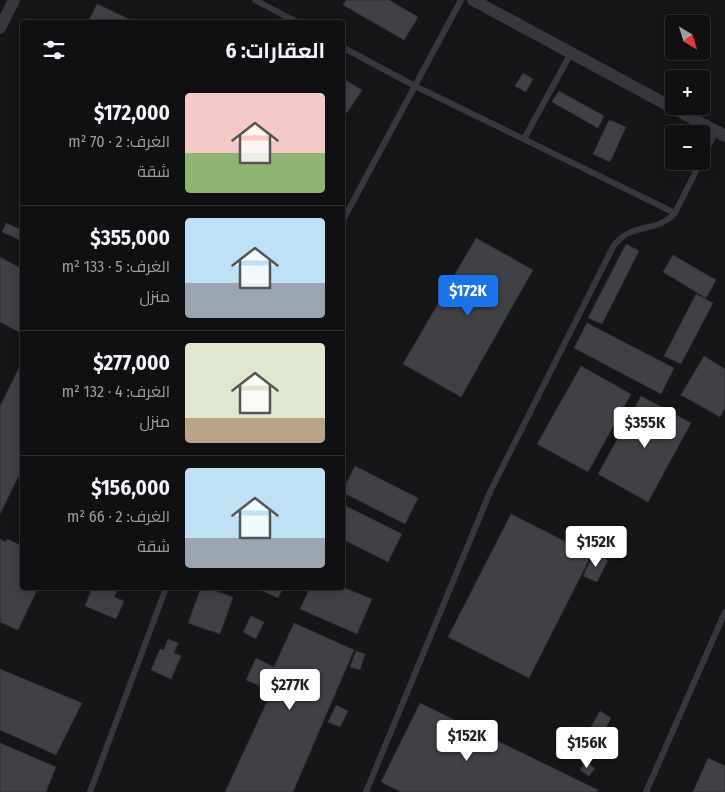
<!DOCTYPE html>
<html lang="ar">
<meta charset="utf-8">
<style>
:root{--surface:#101012;--page:#19191b;--text:#f1f3f6;--muted:#9c9d9f;--line:#303032;--accent:#1a73e8}
body{margin:0;font-family:"Fira Sans Condensed",Cairo,sans-serif;background:var(--page);color:var(--text);direction:rtl;height:100vh;display:flex;flex-direction:column;font-size:19px;white-space:nowrap}
*{box-sizing:border-box;margin:0}
p{font-size:16px;color:var(--muted)}
.icon{flex:none;width:28px;height:28px;fill:none;stroke:currentColor;stroke-width:2;stroke-linecap:round;stroke-linejoin:round}
.map{position:relative;flex:1;overflow:hidden;direction:ltr}
.side{position:absolute;left:20px;top:20px;width:325px;height:570px;display:flex;flex-direction:column;background:var(--surface);border-radius:5px;box-shadow:0 2px 12px #0003,0 0 0 1px var(--line);direction:rtl}
.side>*{flex:none}
.needle{width:32px;rotate:142deg}
.buttons{position:absolute;left:665px;top:15px;display:grid;gap:10px}
.buttons a{display:grid;place-items:center;width:45px;height:45px;border-radius:5px;background:var(--surface);box-shadow:0 2px 12px #0003,0 0 0 1px var(--line);font-size:25px}
.price{position:absolute;translate:-50% -42px;padding:0 11px;border-radius:5px;background:#fff;color:#222;font-size:16px;line-height:32px;filter:drop-shadow(0 1px 2px #0008)}
.price::after{content:'';position:absolute;left:50%;top:30px;width:15px;height:11px;margin-left:-8px;background:inherit;clip-path:polygon(0 0,100% 0,50% 100%)}
.price.current{background:var(--accent);color:#fff}
ul{padding:0;list-style:none}
li{display:flex;align-items:center;gap:15px;height:125px;padding:0 20px}
li+li{border-top:1px solid var(--line)}
li span{display:grid;place-items:center;flex:none;width:140px;height:100px;border-radius:5px;color:#555}
li>.icon{margin-inline-start:auto}
span .icon{width:60px;height:60px;fill:#fffc;stroke-width:1}
li b{font-size:21px}
h2{display:flex;justify-content:space-between;align-items:center;height:60px;padding:0 20px;font-size:21px}
.map>svg:first-child{display:block}
.building{fill:#404145;stroke:#303034}
.lines{fill:none;stroke-linecap:round;stroke-linejoin:round}
.service{stroke:#37383d;stroke-width:6}
.minor{stroke:#37383d;stroke-width:12}
</style>
<div class="map">
<svg width="725" height="792" viewBox="0 0 725 792">
<rect width="100%" height="100%" fill="#161618"/>
<!-- building -->
<g class="building">
<path d="M346,0h43l29,17 -14,23 -61,-35z"/>
<path d="M97,4l38,18h-47z"/>
<path d="M523,73l10,6 -7,13 -11,-6z"/>
<path d="M342,78l20,12 -15,23 -5,-3z"/>
<path d="M559,91l45,25 -6,12 -46,-26z"/>
<path d="M609,120l17,7 -16,35 -17,-8z"/>
<path d="M6,223l16,7v11l-20,-9z"/>
<path d="M476,238l57,32 -72,127 -58,-33z"/>
<path d="M626,244l13,7 -37,73 -14,-6z"/>
<path d="M673,255l43,25 -10,18 -43,-26z"/>
<path d="M0,257l22,12v61l-1,3 -21,-11z"/>
<path d="M696,294l17,9 -32,61 -17,-8z"/>
<path d="M587,323l87,45 -13,26 -87,-46z"/>
<path d="M704,356l21,13v39l-5,9 -39,-22z"/>
<path d="M22,362v107l-22,45v-108z"/>
<path d="M581,366l50,28 -43,78 -51,-28z"/>
<path d="M641,396l50,27 -43,79 -50,-28z"/>
<path d="M355,466l63,32 -13,26 -63,-32z"/>
<path d="M346,506l56,28 -14,28 -46,-23v-27z"/>
<path d="M511,514l67,34 10,-18 26,13 -8,15 -13,-6 -64,126 -81,-41z"/>
<path d="M0,539l6,3 1,-3 15,7v42h16l-20,42 -18,-8z"/>
<path d="M594,554l14,6 -11,22 -14,-6z"/>
<path d="M342,587l30,12 -15,35 -57,-25 10,-21z"/>
<path d="M92,588h26l-4,9 10,4 -8,18 -31,-13z"/>
<path d="M201,588h5l27,9 -13,37 -32,-11z"/>
<path d="M256,588h27l-5,10z"/>
<path d="M251,616l13,6 -8,17 -13,-7z"/>
<path d="M294,623l60,27 -61,142h-68l47,-101 -26,-11 10,-22 18,9z"/>
<path d="M168,639l10,4 -4,10 7,3 -10,23 -20,-9 9,-21 4,1z"/>
<path d="M356,651l9,3 -5,16 -10,-3z"/>
<path d="M0,669l82,34 -26,52 -56,-25z"/>
<path d="M420,703l178,87 -1,2h-196l-20,-10z"/>
<path d="M336,705l12,6 -8,16 -12,-5z"/>
<path d="M600,711l11,7 -15,28 -12,-7z"/>
<path d="M0,743l56,24 -10,25h-46z"/>
<path d="M708,758l17,8v26h-32z"/>
<path d="M585,762l10,6 -6,8 -9,-6z"/>
</g>
<g class="lines">
<!-- service -->
<g class="service">
<path d="M255,0l42,22"/>
<path d="M342,47l73,39 260,127"/>
<path d="M524,139l47,-86"/>
<path d="M342,222l119,-222"/>
<path d="M90,792l76,-204"/>
<path d="M366,792l124,-300 124,-247c4,-4 9,-10 15,-12 20,-9 29,-3 46,-20l41,-82"/>
<path d="M646,792l79,-180"/>
</g>
<!-- minor -->
<g class="minor">
<path d="M473,0l252,136"/>
<path d="M0,28l14,-28"/>
</g>
</g>
</svg>
<div class="buttons">
<a><svg class="needle" viewBox="-14 -14 28 28"><path d="M0-13l5 13h-10z" fill="#e53935"/><path d="M0 13l5-13h-10z" fill="#9c9d9f"/></svg></a>
<a>+</a>
<a>−</a>
</div>
<b class="price current" style="left:468px;top:317px">$172K</b>
<b class="price" style="left:645px;top:449px">$355K</b>
<b class="price" style="left:596px;top:568px">$152K</b>
<b class="price" style="left:290px;top:711px">$277K</b>
<b class="price" style="left:467px;top:762px">$152K</b>
<b class="price" style="left:587px;top:769px">$156K</b>
<section class="side">
<h2>العقارات: 6<svg class="icon" aria-label="filters" viewBox="0 0 24 24"><path d="M4 7h16M4 17h16"/><circle cx="9" cy="7" r="2"/><circle cx="15" cy="17" r="2"/></svg></h2>
<ul>
<li><span style="background:linear-gradient(#f6c9c9 60%,#8fb573 0)"><svg class="icon" aria-label="home" viewBox="0 0 24 24"><path d="M3 11l9-7 9 7M6 9v11h12V9"/></svg></span><div><b>$172,000</b><p>الغرف: 2 · 70 m²</p><p>شقة</p></div></li>
<li><span style="background:linear-gradient(#bfe0f5 65%,#9aa5b1 0)"><svg class="icon" aria-label="home" viewBox="0 0 24 24"><path d="M3 11l9-7 9 7M6 9v11h12V9"/></svg></span><div><b>$355,000</b><p>الغرف: 5 · 133 m²</p><p>منزل</p></div></li>
<li><span style="background:linear-gradient(#dfe7d0 75%,#b9a48a 0)"><svg class="icon" aria-label="home" viewBox="0 0 24 24"><path d="M3 11l9-7 9 7M6 9v11h12V9"/></svg></span><div><b>$277,000</b><p>الغرف: 4 · 132 m²</p><p>منزل</p></div></li>
<li><span style="background:linear-gradient(#bfe0f5 70%,#9aa5b1 0)"><svg class="icon" aria-label="home" viewBox="0 0 24 24"><path d="M3 11l9-7 9 7M6 9v11h12V9"/></svg></span><div><b>$156,000</b><p>الغرف: 2 · 66 m²</p><p>شقة</p></div></li>
</ul>
</section>
</div>
